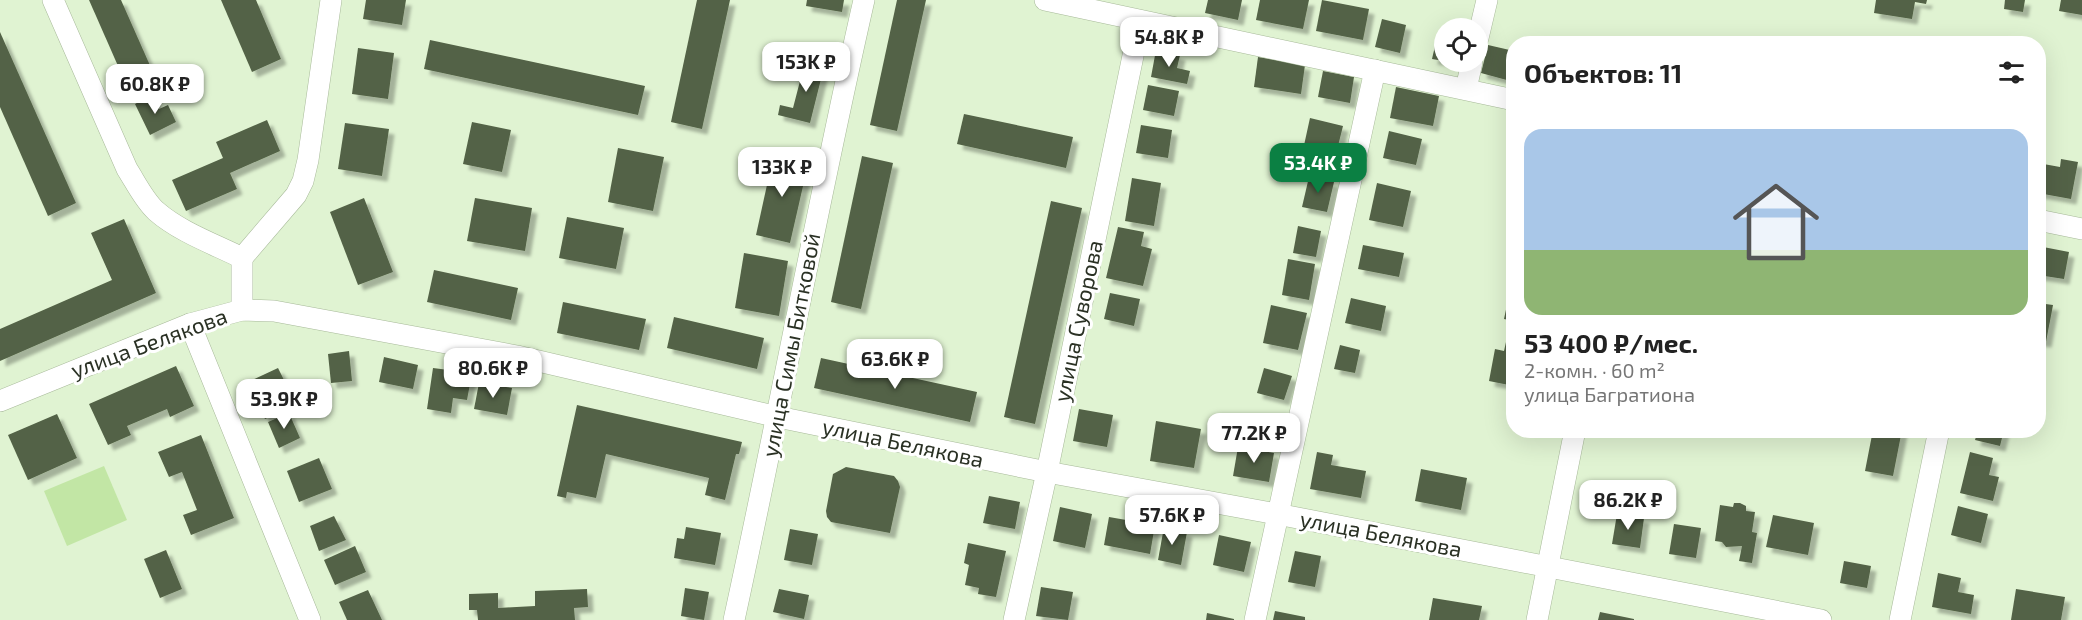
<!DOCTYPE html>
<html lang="ru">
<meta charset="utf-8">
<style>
:root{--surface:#fff;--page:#f6f6f6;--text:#222;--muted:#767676;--accent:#0b8043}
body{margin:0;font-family:"Exo 2",sans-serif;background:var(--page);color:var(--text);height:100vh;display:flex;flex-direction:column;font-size:22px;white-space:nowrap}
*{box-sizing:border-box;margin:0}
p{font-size:20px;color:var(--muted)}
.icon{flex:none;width:33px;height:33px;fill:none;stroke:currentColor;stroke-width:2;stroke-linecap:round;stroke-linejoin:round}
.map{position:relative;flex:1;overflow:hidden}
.details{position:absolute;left:1506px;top:36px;width:540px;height:402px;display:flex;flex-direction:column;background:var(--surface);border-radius:24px;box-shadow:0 6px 24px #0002}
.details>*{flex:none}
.controls{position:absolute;left:1434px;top:18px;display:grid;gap:12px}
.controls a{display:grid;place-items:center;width:54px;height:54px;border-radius:50%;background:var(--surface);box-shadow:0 6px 24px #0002;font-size:30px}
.price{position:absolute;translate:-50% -51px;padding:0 14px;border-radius:12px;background:#fff;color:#222;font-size:20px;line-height:39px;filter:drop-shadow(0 2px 3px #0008)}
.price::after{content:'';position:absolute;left:50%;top:36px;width:18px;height:14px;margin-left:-9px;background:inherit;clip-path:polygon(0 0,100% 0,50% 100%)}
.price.current{background:var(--accent);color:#fff}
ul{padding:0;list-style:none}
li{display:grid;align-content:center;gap:12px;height:318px;padding:0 18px}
li span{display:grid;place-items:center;height:186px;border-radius:18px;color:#555}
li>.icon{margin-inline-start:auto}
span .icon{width:108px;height:108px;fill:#fffc;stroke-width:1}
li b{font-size:26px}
h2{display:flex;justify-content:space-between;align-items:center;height:72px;padding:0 18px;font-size:26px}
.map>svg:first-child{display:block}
.green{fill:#c2e6a5}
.building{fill:#536246;filter:url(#shadow)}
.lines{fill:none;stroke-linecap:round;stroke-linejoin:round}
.minor-casing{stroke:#a7b999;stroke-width:22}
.minor{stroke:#fff;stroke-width:21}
.labels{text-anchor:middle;stroke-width:6;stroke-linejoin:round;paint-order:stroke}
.street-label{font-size:22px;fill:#2a3124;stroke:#fff}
</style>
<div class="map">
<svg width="2082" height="620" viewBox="0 0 2082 620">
<defs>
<filter id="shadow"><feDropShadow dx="5.5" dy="5.5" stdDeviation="1.5" flood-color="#0004"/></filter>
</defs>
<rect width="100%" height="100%" fill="#e0f3d2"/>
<!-- green -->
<path class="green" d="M104,466l23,54 -60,26 -23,-55z"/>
<!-- building -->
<g class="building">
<path d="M89,0h32l39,88 -27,12z"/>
<path d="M221,0h35l25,59 -29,13z"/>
<path d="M366,0h40l-4,25 -39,-6z"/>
<path d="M697,0h33l-28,129 -31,-7z"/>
<path d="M807,0h37l-2,12 -36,-6z"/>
<path d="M897,0h29l-29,131 -27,-6z"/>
<path d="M1208,0h34l-4,20 -33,-7z"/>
<path d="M1260,0h49l-6,29 -47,-9z"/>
<path d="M1322,0l47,9 -6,31 -47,-9z"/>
<path d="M1876,0h51l-1,4 -11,-2 -3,17 -38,-6z"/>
<path d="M2005,0h20l-2,12 -19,-3z"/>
<path d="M2061,0h21v15l-23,-4z"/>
<path d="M1382,19l24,6 -6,28 -25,-6z"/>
<path d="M0,32l76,171 -28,13 -48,-109z"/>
<path d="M1438,33l6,1v27l-12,-2z"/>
<path d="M430,40l215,46 -7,29 -214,-46z"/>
<path d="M1488,45l26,6v31l-33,-9z"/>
<path d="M358,48l36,5 -6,46 -36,-5z"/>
<path d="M1156,50l24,5 -3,13 13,3 -3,13 -36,-7z"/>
<path d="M1258,57l47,8 -4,29 -47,-7z"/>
<path d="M806,58l19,5 -15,60 -32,-8 2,-10 13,3z"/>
<path d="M1323,71l31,6 -4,26 -32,-6z"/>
<path d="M1148,85l31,6 -5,25 -31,-6z"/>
<path d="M1396,87l43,9 -6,30 -43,-8z"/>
<path d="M152,95l7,14 9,-4 8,17 -26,13 -15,-31z"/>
<path d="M964,114l109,23 -7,31 -109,-24z"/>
<path d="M1310,118l33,8 -10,40 -32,-7z"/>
<path d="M267,120l13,31 -50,22 7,16 -51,22 -14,-31 51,-22 -7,-16z"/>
<path d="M472,122l39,8 -9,42 -39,-8z"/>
<path d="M345,123l44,6 -7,47 -44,-7z"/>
<path d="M1141,125l31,5 -4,28 -32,-5z"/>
<path d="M1389,131l33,8 -6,26 -33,-7z"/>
<path d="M618,148l46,9 -11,54 -45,-9z"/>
<path d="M774,153l35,7 -19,83 -34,-8z"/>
<path d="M862,156l31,7 -32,146 -30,-7z"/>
<path d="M2061,159l17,3 -7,37 -33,-6v-30l22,4z"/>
<path d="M1309,177l25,5 -7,30 -25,-5z"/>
<path d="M1132,178l29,5 -7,43 -29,-5z"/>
<path d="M1377,183l34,8 -8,36 -34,-7z"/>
<path d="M364,198l29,74 -35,13 -28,-73z"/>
<path d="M475,198l57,10 -7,43 -58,-10z"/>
<path d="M1051,201l31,7 -47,216 -31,-7z"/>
<path d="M567,217l57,11 -8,41 -57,-11z"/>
<path d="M124,219l32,74 -156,68v-32l112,-49 -21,-47z"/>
<path d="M1298,226l23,5 -5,26 -23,-4z"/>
<path d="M1118,227l26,5 -3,14 11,3 -9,37 -37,-8z"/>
<path d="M1363,245l41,8 -5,24 -41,-8z"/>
<path d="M2038,246l31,6 -5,27 -26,-4z"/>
<path d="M744,253l44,8 -9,55 -44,-8z"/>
<path d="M1288,259l27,5 -6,36 -27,-5z"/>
<path d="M434,270l84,18 -7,32 -84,-18z"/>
<path d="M1511,286h3v35l-10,-2z"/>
<path d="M1110,293l30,6 -6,27 -30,-7z"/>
<path d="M1351,298l35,8 -5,25 -36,-8z"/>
<path d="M563,302l83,17 -7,31 -82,-17z"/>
<path d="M2038,303l15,2 -7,37 -8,-1z"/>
<path d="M1271,305l36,8 -9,37 -35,-7z"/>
<path d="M674,317l90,21 -7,31 -90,-21z"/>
<path d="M1506,342l8,2v42l-25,-5 6,-32 9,2z"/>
<path d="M1340,345l20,5 -5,23 -21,-4z"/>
<path d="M349,351l3,30 -21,2 -3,-29z"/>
<path d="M384,357l34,8 -5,24 -34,-7z"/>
<path d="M821,358l156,34 -7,30 -156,-34z"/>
<path d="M176,366l18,40 -24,11 -3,-8 -40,17 4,9 -23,10 -19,-41z"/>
<path d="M278,368l11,22 -9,4 7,15 -22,10 -17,-37z"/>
<path d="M433,368l39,5 -5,27 -14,-2 -2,15 -24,-4z"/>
<path d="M1264,368l28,8 -8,24 -27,-7z"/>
<path d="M479,383l33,5 -5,27 -33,-6z"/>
<path d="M577,405l165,37 -3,12h-3l-11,46 -20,-5 4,-17 -103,-24 -10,44 -29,-6 -1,6 -9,-2z"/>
<path d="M1079,409l34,6 -6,32 -34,-6z"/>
<path d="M289,413l11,25 -21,10 -11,-26z"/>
<path d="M57,414l20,44 -49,22 -20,-45z"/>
<path d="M1156,421l45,8 -7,39 -44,-7z"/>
<path d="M1880,430h22l-9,46 -28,-5 7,-36 7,1z"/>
<path d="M1978,430h26l-4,16 -25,-6z"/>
<path d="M201,435l33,83 -43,17 -8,-20 14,-5 -15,-38 -13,5 -11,-25z"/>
<path d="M1238,447l36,6 -5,29 -36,-6z"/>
<path d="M1317,452l16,3 -2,10 35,6 -5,27 -51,-9z"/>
<path d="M1970,452l23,6 -4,17 10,2 -6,24 -33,-8z"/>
<path d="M319,458l13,31 -33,13 -12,-31z"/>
<path d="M846,467l48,9 4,5 2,6 -10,46 -59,-11 -4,-5 -1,-6 7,-37z"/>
<path d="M1421,469l46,9 -6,32 -46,-9z"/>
<path d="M989,496l31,6 -5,27 -32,-6z"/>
<path d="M1734,503h6l6,3v5l9,1 -3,20 5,1 -5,30 -13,-2 3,-15 -16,1 -4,-5 -7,-1 5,-36 13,2z"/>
<path d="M1958,506l30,8 -7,29 -30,-8z"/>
<path d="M1060,507l32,7 -7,34 -32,-7z"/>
<path d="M1617,514l27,4 -4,30 -28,-4z"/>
<path d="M1773,515l41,8 -6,32 -42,-8z"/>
<path d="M334,516l12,24 -27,11 -9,-25z"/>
<path d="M1109,517l46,8 -5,29 -46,-9z"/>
<path d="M1674,524l27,4 -5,30 -27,-4z"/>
<path d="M686,527l35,6 -6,32 -41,-7 3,-20 7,1z"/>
<path d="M1164,527l23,5 -6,33 -23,-5z"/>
<path d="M790,529l28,5 -6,31 -28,-5z"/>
<path d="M1219,535l32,7 -7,30 -31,-7z"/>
<path d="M968,543l38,8 -10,46 -18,-3 1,-6 -14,-3 4,-20 -5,-2z"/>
<path d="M355,546l11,26 -31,13 -11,-25z"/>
<path d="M166,550l16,39 -22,9 -16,-39z"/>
<path d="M1295,551l26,5 -6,31 -27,-5z"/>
<path d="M1844,561l27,5 -4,22 -27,-5z"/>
<path d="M1938,573l23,5 -3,14 16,3 -3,19 -39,-7z"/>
<path d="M1041,587l32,5 -5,28 -32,-4z"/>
<path d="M685,588l24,4 -5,28 -23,-4z"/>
<path d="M587,589l1,18 -14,1 1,12h-97l-1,-10h-8v-16l29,-1v15l37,-2v-15z"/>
<path d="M779,589l30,6 -5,24 -31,-7z"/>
<path d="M2016,589l49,8 -4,23h-50z"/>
<path d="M368,590l14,30h-35l-8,-18z"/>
<path d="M1433,598l49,8 -3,14h-50z"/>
<path d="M1275,611l30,6v3h-32z"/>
<path d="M1600,612l34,7v1h-36z"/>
<path d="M1207,613l27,6v1h-28z"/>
</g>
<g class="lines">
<!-- minor casing -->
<g class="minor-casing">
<g id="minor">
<path d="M53,0l74,169c9,14 17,31 29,42 24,21 58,33 86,47v52"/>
<path d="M1045,0l469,100"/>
<path d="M1478,38l9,-38"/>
<path d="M1466,89l6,-27"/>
<path d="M2038,220l44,9"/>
<path d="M242,258l54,-63 7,-14 5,-21 23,-160"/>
<path d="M190,324l120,296"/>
<path d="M0,401l190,-77 52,-14 32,1 243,45 261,61 269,55 230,42 544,106"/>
<path d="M734,620c45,-206 83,-414 130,-620"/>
<path d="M1014,620l33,-148 93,-450"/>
<path d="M1255,620l120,-550"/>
<path d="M1537,620l38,-190"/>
<path d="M1900,620l39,-190"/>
</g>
</g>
<!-- minor -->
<use href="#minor" class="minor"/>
</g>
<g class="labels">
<!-- street labels -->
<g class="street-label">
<text transform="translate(1078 321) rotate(-78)" y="8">улица Суворова</text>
<text transform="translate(149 343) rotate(-20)" y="8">улица Белякова</text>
<text transform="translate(791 345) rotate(-79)" y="8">улица Симы Битковой</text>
<text transform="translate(903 443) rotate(12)" y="8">улица Белякова</text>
<text transform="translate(1381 534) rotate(11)" y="8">улица Белякова</text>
</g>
</g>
</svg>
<div class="controls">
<a><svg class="icon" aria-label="locate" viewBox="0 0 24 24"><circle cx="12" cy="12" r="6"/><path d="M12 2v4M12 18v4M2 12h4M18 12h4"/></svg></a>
</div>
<b class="price" style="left:1169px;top:68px">54.8K ₽</b>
<b class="price" style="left:806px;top:93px">153K ₽</b>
<b class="price" style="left:155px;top:115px">60.8K ₽</b>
<b class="price current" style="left:1318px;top:194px">53.4K ₽</b>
<b class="price" style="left:782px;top:198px">133K ₽</b>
<b class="price" style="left:895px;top:390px">63.6K ₽</b>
<b class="price" style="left:493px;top:399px">80.6K ₽</b>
<b class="price" style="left:284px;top:430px">53.9K ₽</b>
<b class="price" style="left:1254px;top:464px">77.2K ₽</b>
<b class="price" style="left:1628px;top:531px">86.2K ₽</b>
<b class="price" style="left:1172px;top:546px">57.6K ₽</b>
<section class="details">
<h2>Объектов: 11<svg class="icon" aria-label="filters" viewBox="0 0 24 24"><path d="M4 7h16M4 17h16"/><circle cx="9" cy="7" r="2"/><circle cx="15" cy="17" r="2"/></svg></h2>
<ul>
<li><span style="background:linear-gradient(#a9c7e8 65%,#8fb573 0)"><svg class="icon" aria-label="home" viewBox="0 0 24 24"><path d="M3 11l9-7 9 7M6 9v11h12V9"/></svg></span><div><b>53 400 ₽/мес.</b><p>2-комн. · 60 m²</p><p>улица Багратиона</p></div></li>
</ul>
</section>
</div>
